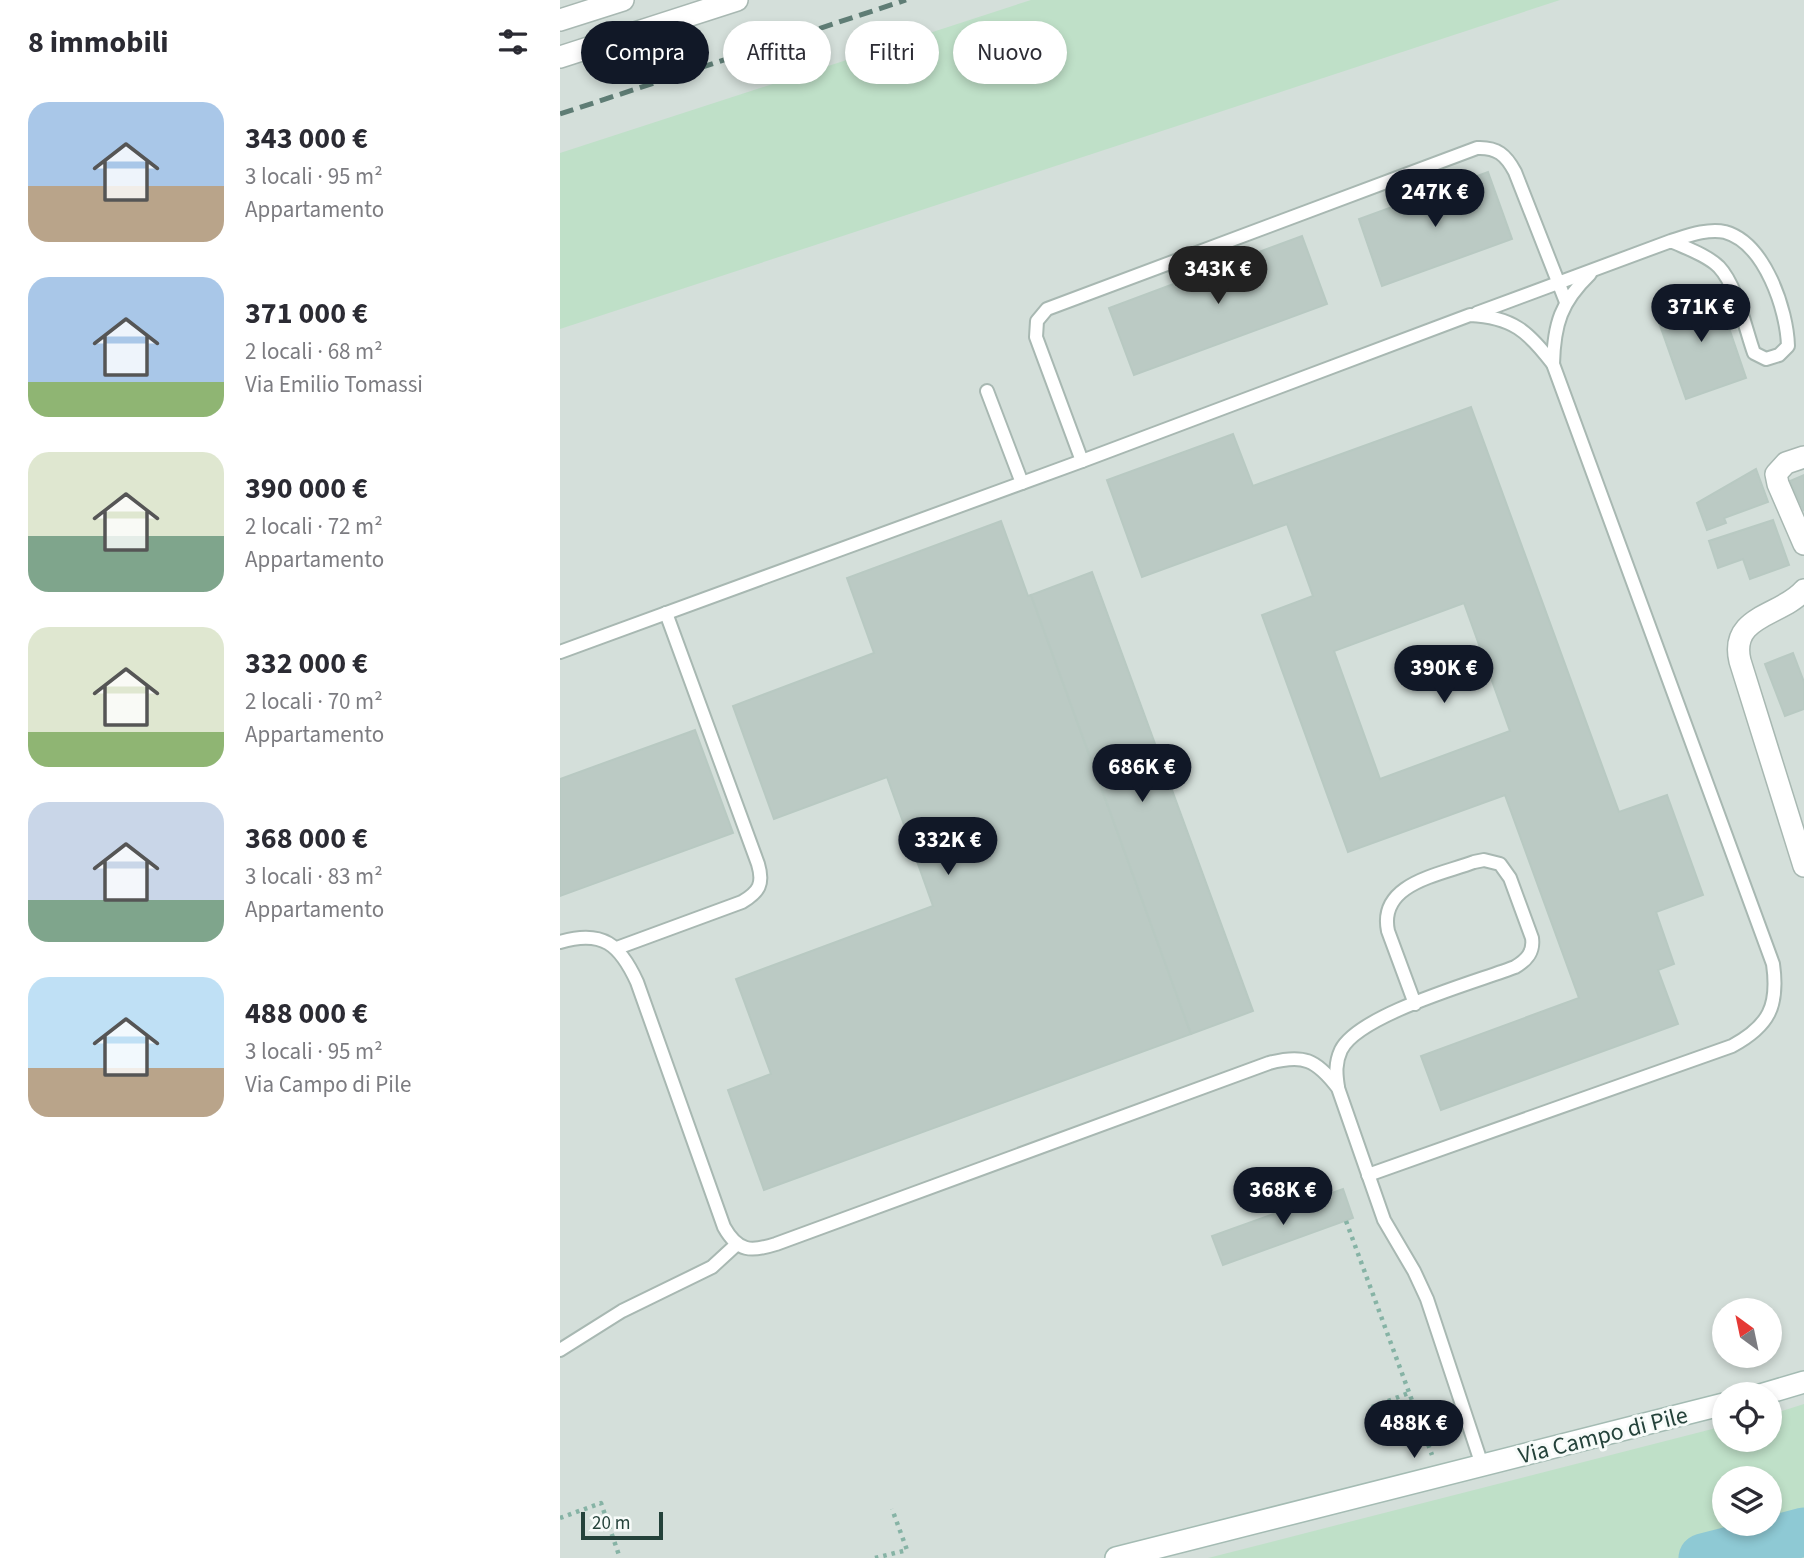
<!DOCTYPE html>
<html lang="it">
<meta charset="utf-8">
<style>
:root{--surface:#fff;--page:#f2f2f3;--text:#2b2b33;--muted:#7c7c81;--accent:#111827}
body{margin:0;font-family:"Source Sans 3",sans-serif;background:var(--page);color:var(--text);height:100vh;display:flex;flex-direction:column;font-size:26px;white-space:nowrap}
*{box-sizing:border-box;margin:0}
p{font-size:23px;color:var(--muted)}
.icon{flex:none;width:38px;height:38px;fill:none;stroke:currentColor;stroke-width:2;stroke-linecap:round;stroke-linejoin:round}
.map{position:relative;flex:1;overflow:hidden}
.details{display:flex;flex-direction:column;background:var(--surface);width:560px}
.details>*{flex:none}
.hud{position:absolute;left:21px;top:21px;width:665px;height:63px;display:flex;gap:14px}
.needle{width:46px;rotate:327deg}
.controls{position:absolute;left:1152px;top:1298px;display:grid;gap:14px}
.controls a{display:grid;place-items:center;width:70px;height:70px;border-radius:50%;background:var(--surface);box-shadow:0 4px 10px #0003;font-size:35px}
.scale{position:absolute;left:21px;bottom:18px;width:82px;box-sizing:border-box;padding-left:7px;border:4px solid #24423a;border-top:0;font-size:19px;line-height:24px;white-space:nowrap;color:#24423a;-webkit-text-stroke:5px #f7fbf9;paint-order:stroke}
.price{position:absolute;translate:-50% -60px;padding:0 16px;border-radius:24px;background:var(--accent);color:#fff;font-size:23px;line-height:46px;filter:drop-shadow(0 2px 4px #0008)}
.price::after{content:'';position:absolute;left:50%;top:42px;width:21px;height:16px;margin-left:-10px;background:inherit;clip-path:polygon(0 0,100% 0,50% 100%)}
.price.active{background:#222;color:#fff}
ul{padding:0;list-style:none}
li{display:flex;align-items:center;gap:21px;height:175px;padding:0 28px}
li span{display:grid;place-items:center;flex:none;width:196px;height:140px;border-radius:21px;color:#555}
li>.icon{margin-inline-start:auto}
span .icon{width:84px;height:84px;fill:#fffc;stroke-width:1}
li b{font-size:30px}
h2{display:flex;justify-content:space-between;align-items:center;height:84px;padding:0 28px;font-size:30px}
.chip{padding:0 24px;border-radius:32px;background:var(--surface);box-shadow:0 4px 10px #0003;font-size:24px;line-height:63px}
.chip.active{background:var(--accent);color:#fff}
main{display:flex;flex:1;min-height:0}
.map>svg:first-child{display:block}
.built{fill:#d4dfda;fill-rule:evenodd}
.green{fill:#bfe0c8;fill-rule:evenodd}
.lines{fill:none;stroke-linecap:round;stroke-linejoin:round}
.river{stroke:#8ec9d4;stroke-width:49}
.building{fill:#bbcac4;stroke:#b8c9c2;stroke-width:2;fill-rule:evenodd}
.service-casing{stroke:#a8b8b2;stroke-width:16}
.minor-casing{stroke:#a8b8b2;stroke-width:24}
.secondary-casing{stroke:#a4bbb3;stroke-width:24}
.path{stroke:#86b3a5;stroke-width:4.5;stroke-dasharray:3.5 5;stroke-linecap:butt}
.service{stroke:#fff;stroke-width:12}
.minor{stroke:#fff;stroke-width:21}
.secondary{stroke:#fff;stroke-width:21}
.rail{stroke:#5f7d75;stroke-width:5;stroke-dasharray:14 7;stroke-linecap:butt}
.labels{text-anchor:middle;stroke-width:6;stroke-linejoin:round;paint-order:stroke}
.street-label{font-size:24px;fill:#24423a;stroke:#f7fbf9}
</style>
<main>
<section class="details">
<h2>8 immobili<svg class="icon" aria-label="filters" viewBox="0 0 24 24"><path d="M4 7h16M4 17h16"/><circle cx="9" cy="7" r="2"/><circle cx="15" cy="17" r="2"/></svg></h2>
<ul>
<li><span style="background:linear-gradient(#a9c7e8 60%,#b9a48a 0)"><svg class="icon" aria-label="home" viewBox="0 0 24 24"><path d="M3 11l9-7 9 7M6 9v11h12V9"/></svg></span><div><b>343 000 €</b><p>3 locali · 95 m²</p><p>Appartamento</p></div></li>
<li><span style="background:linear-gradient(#a9c7e8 75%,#8fb573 0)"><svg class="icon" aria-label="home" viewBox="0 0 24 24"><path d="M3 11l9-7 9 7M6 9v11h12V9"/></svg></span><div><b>371 000 €</b><p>2 locali · 68 m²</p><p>Via Emilio Tomassi</p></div></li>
<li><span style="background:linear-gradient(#dfe7d0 60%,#7fa58c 0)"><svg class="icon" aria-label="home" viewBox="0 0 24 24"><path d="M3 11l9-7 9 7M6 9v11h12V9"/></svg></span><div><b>390 000 €</b><p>2 locali · 72 m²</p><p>Appartamento</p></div></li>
<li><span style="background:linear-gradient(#dfe7d0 75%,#8fb573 0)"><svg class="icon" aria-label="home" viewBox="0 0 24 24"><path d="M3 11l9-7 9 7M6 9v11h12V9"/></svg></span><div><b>332 000 €</b><p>2 locali · 70 m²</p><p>Appartamento</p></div></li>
<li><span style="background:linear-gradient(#c9d6e8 70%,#7fa58c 0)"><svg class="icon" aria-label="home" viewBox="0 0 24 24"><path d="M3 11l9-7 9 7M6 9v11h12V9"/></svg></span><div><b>368 000 €</b><p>3 locali · 83 m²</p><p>Appartamento</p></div></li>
<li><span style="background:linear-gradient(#bfe0f5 65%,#b9a48a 0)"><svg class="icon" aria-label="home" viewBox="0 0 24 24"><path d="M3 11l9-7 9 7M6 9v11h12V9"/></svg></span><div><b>488 000 €</b><p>3 locali · 95 m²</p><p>Via Campo di Pile</p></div></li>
</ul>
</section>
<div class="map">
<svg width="1244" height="1558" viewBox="0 0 1244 1558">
<rect width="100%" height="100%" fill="#e6efeb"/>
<!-- built -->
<path class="built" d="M0,0h1244v1558h-1244zM1164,1311h45v45h-45zM1164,1395h45v45h-45zM1164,1479h45v45h-45z"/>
<!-- green -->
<g class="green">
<path d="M471,0h529l-1000,329v-176z"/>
<path d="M1244,1404v154h-596l516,-132v14h45v-25zM1164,1479h45v45h-45z"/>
</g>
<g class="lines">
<!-- river -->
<path class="river" d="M1143,1558l101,-26"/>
</g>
<!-- building -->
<g class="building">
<path d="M928,172l24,67 -130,47 -23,-67z"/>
<path d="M742,236l25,68 -193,71 -25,-67z"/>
<path d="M1156,290l30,88 -60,21 -31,-88z"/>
<path d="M911,407l148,405 48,-17 36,100 -47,17 18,52 -16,6 20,54 -237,86 -20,-54 158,-58 -74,-203 -157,57 -86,-237 51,-19 -26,-72 -145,53 -35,-97 126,-46 20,52zM904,603l46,128 -130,48 -46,-128z"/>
<path d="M1196,469l12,33 -44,16 2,5 -19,7 -10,-27z"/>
<path d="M1244,475v36l-14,-30z"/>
<path d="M1213,520l16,45 -39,14 -7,-20 -25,9 -9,-27z"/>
<path d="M441,521l27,75 3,-1 160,439 -427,156 -36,-100 43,-16 -35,-95 197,-73 -46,-129 -113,42 -41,-113 141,-53 -27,-75z"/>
<path d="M532,572l161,439 -62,23 -160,-439z"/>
<path d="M1233,653l11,29v27l-19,7 -20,-52z"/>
<path d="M135,730l38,103 -173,63v-117z"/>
<path d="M783,1189l10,29 -130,47 -11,-29z"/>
</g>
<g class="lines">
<!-- service casing -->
<g class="service-casing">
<g id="service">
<path d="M917,313l194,-72c16,-5 37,-13 54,-9 40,11 62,78 63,114l-9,9 -13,4 -12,-6c-9,-25 -17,-67 -35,-86 -12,-12 -33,-19 -48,-26"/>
<path d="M993,364c1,-40 8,-62 37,-90"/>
<path d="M427,391l35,92"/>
<path d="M522,461l-46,-124 1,-16 10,-12 430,-161c20,-1 29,7 38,24l51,130"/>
<path d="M0,652l522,-191 388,-146c42,2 58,16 83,49l220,600c6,42 -4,62 -41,82l-364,129"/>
<path d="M0,942c43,-13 60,3 77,40l87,245c14,25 27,25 52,17l493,-181c34,-9 47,-4 69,25l46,132 30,51 13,28 55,166"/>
<path d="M57,948l125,-46c17,-10 22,-18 16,-38l-92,-251"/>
<path d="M778,1087c-2,-13 -3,-24 3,-37 18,-36 135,-68 174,-83 12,-7 19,-15 17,-29l-22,-60 -10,-14 -16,-4 -10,2c-34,13 -96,21 -86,69l27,73"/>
<path d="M0,1350l62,-39 90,-44 25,-23"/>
</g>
</g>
<!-- minor casing -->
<g class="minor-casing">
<g id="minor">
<path d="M0,20l63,-20"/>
<path d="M0,57l177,-57"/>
<path d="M1244,457l-18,6 -10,11 2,10 26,60"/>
<path d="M1244,590c-22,26 -75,25 -64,71l64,205"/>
</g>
</g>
<!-- secondary casing -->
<g class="secondary-casing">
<g id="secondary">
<path d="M1200,1395l44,-13"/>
<path d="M556,1558l608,-154"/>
</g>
</g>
<!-- path -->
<g class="path">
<path d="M786,1221l86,234"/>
<path d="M812,1407l37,-14"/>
<path d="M0,1518l41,-15 19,55"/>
<path d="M315,1558l32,-8 -15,-41"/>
</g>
<!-- service -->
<use href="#service" class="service"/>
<!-- minor -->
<use href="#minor" class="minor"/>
<!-- secondary -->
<use href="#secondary" class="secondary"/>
<!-- rail -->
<path class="rail" d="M0,114l346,-114"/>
</g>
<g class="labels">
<!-- street labels -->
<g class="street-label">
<text transform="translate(1043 1435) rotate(-14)" y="8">Via Campo di Pile</text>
</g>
</g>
</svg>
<div class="controls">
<a><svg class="needle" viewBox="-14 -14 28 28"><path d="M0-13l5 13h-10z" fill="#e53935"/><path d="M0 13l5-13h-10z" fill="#7c7c81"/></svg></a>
<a><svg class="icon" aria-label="locate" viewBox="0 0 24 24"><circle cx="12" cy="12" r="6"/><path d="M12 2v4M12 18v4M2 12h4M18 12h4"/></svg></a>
<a><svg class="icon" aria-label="layers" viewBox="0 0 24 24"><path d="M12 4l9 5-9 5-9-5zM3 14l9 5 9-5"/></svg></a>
</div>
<div class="scale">20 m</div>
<b class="price" style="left:875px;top:229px">247K €</b>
<b class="price active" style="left:658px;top:306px">343K €</b>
<b class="price" style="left:1141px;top:344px">371K €</b>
<b class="price" style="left:884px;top:705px">390K €</b>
<b class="price" style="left:582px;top:804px">686K €</b>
<b class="price" style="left:388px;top:877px">332K €</b>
<b class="price" style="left:723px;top:1227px">368K €</b>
<b class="price" style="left:854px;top:1460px">488K €</b>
<div class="hud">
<a class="chip active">Compra</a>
<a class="chip">Affitta</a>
<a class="chip">Filtri</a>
<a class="chip">Nuovo</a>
</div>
</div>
</main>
